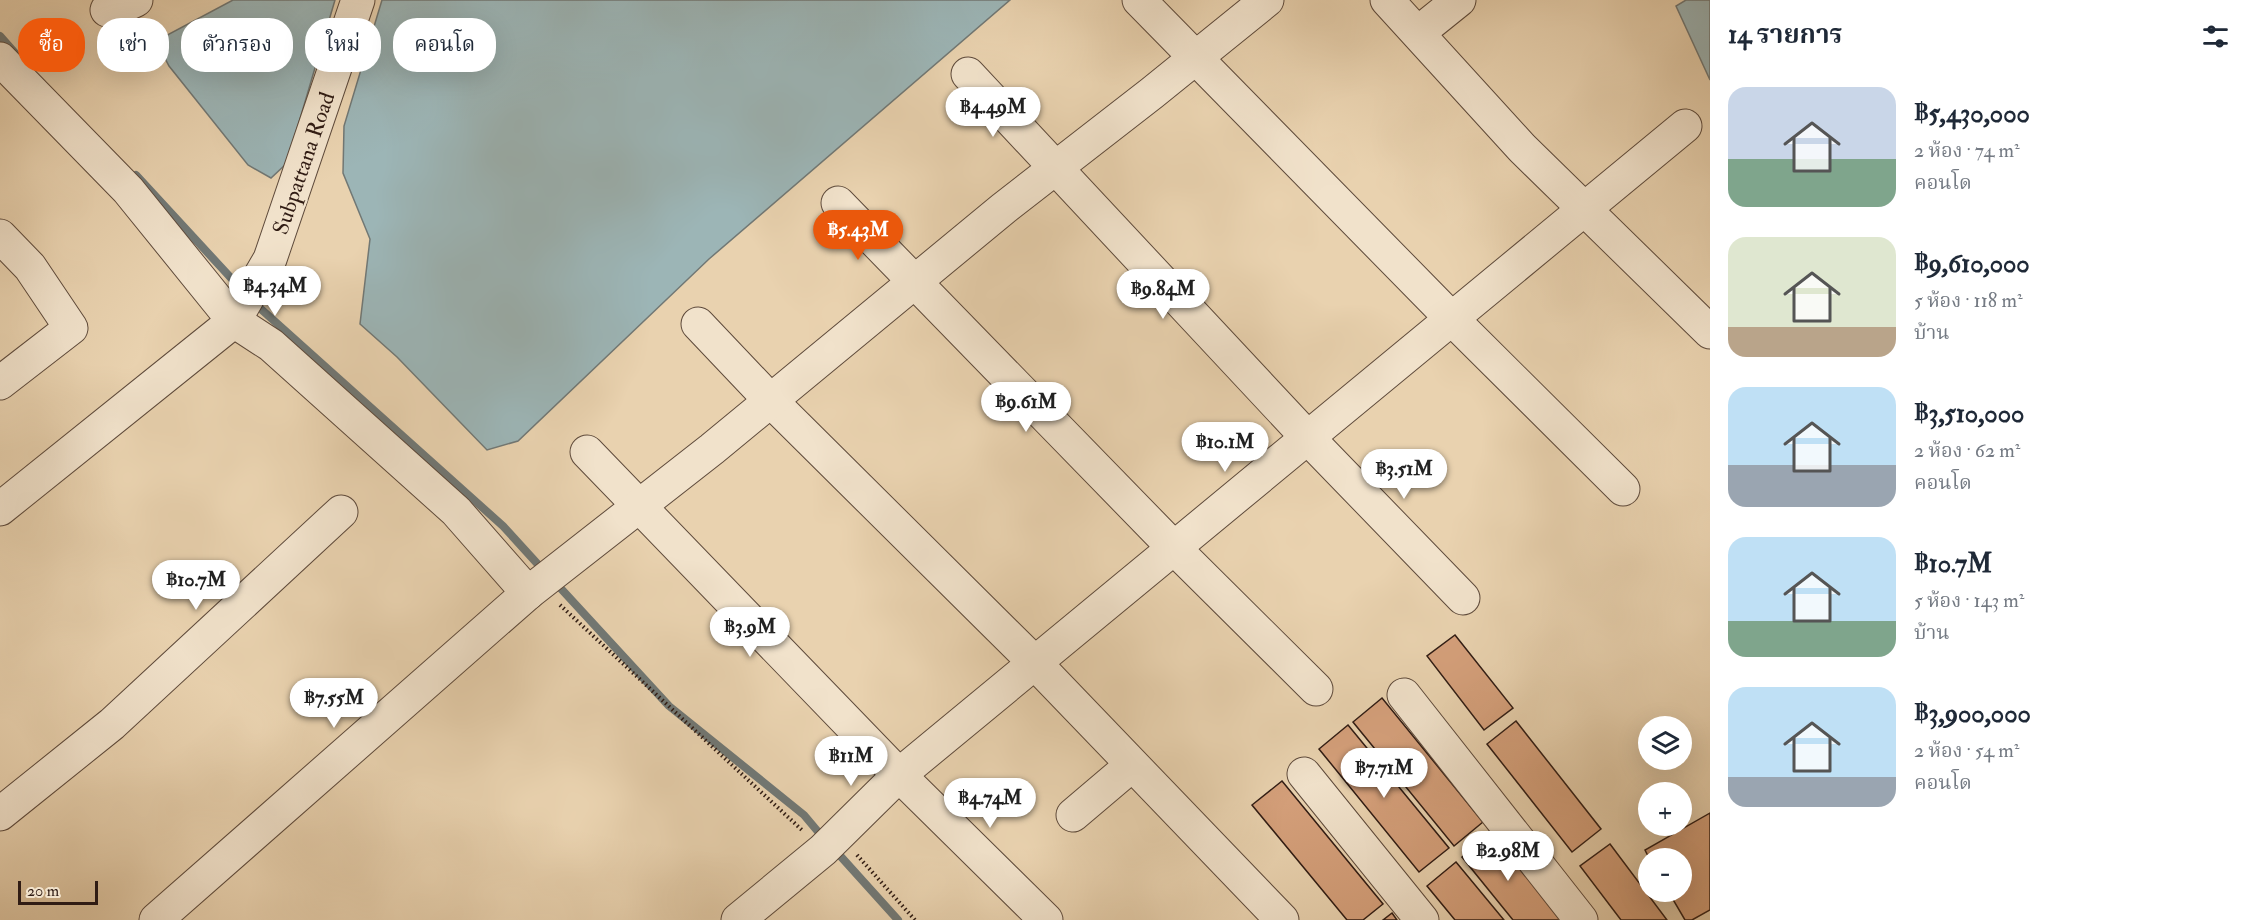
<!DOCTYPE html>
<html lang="th">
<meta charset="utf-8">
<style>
:root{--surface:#fff;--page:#f6f6f7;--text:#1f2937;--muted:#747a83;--accent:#ea580c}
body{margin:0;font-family:"IM FELL Double Pica","Noto Serif Thai",serif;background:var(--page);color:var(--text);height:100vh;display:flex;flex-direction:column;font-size:22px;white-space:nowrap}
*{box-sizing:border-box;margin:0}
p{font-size:20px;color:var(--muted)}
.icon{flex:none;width:33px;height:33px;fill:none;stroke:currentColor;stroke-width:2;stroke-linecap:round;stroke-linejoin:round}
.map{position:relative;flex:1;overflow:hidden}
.side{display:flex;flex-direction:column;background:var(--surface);width:540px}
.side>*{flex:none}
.top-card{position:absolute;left:18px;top:18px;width:570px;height:54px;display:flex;gap:12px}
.controls{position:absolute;left:1638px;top:716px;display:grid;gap:12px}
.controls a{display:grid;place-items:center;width:54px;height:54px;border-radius:50%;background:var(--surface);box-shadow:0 6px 24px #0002;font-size:30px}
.scale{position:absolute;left:18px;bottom:15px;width:80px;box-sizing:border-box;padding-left:6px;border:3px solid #301c14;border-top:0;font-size:16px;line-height:21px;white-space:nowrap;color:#301c14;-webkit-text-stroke:4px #f1e2cb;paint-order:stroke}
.price{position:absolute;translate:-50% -51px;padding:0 14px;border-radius:21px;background:#fff;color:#222;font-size:20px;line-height:39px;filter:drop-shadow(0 2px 3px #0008)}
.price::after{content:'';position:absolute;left:50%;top:36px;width:18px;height:14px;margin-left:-9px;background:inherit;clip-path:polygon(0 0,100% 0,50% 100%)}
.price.selected{background:var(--accent);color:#fff}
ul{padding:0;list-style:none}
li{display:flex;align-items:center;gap:18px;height:150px;padding:0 18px}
li span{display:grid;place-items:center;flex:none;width:168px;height:120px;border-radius:18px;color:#555}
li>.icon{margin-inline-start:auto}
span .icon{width:72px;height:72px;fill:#fffc;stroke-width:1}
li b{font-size:26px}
h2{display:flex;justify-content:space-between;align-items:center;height:72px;padding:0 18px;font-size:26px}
.pill{padding:0 21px;border-radius:24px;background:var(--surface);box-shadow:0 6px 24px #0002;font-size:21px;line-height:54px}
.pill.selected{background:var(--accent);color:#fff}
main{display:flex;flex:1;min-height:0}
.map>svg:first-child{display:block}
.water{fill:#9cb5b6;stroke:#717875;stroke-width:1.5}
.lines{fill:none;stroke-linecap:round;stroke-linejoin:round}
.stream{stroke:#717875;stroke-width:8}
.building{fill:#d5a07b;stroke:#301c14;stroke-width:1.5}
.minor-casing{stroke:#5e4a3b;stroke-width:35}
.path{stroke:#301c14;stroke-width:4;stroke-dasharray:1.5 3;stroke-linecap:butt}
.minor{stroke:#f1e2cb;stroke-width:33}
.labels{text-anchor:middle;stroke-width:4.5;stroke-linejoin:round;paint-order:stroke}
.street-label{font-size:22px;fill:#301c14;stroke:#f1e2cb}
</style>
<main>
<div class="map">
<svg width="1710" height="920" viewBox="0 0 1710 920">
<rect width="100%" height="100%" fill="#e9d2af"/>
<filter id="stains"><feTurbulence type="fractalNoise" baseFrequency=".00333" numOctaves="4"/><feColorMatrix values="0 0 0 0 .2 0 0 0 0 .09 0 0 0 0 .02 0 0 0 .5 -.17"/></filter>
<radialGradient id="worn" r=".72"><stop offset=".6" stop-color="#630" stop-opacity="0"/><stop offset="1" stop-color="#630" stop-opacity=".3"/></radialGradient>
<!-- water -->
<g class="water">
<path d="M233,0h102l-48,163 -16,15 -23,-13 -79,-99 -13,-25z"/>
<path d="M382,0h628l-301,259 -191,182 -31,9 -90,-93 -37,-33 10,-85 -27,-66 1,-47z"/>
<path d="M1686,0h24v80l-34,-74z"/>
</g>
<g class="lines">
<!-- stream -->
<g class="stream">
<path d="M0,36l15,17"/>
<path d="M136,175l107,116"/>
<path d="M252,301l251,225 41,45"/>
<path d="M553,580l116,126 135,109 21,25"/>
<path d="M834,849l64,71"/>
</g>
</g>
<!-- building -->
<g class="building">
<path d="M1455,635l58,73 -29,22 -57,-74z"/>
<path d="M1382,698l101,124 -29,24 -101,-124z"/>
<path d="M1516,721l85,108 -29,23 -85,-108z"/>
<path d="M1348,725l101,123 -30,24 -100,-123z"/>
<path d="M1282,781l101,123 -20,16h-16l-95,-115z"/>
<path d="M1710,813v97l-18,10h-7l-17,-29h14v-33h-33l-4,-8z"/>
<path d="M1491,833l71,87h-49l-51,-63z"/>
<path d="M1610,844l57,76h-46l-41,-54z"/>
<path d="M1456,862l48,58h-49l-28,-34z"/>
<path d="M1392,913l5,7h-14z"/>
</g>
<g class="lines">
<!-- minor casing -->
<g class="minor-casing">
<g id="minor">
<path d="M1139,0l313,319 171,170"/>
<path d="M1387,0l135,148 188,184"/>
<path d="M107,10l16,-4 13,-6"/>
<path d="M1418,33l41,-33"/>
<path d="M0,59l128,131 106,131 37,24 185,166 72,82"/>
<path d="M968,74l340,364 155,160"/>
<path d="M838,203l336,345 142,141"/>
<path d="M0,236l30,31 41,61 -71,55"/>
<path d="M698,324l73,77 263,261 248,258"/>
<path d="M587,452l312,323 147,145"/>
<path d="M0,509l234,-188 36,-62 88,-259"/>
<path d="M1404,695l177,225"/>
<path d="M1304,774l118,146"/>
<path d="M0,814l112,-90 229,-212"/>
<path d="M1073,815l59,-50"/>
<path d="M156,920l372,-327 184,-144 292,-241 148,-115 115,-93"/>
<path d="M738,920l85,-70 76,-75 786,-649"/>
</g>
</g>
<!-- path -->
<g class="path">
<path d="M560,605l243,226"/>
<path d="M857,855l58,65"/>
</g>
<!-- minor -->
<use href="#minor" class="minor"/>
</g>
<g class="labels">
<!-- street labels -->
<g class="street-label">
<text transform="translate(303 163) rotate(-71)" y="8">Subpattana Road</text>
</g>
</g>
<rect width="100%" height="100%" filter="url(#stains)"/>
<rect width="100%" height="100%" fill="url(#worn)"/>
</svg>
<div class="controls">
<a><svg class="icon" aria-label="layers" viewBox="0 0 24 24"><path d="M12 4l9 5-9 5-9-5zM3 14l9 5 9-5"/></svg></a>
<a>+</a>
<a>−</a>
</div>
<div class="scale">20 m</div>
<b class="price" style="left:993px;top:138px">฿4.49M</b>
<b class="price selected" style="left:858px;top:261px">฿5.43M</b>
<b class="price" style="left:275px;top:317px">฿4.34M</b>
<b class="price" style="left:1163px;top:320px">฿9.84M</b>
<b class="price" style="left:1026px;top:433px">฿9.61M</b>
<b class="price" style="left:1225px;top:473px">฿10.1M</b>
<b class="price" style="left:1404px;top:500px">฿3.51M</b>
<b class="price" style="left:196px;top:611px">฿10.7M</b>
<b class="price" style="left:750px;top:658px">฿3.9M</b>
<b class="price" style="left:334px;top:729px">฿7.55M</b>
<b class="price" style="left:851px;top:787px">฿11M</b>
<b class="price" style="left:1384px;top:799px">฿7.71M</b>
<b class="price" style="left:990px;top:829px">฿4.74M</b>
<b class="price" style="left:1508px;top:882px">฿2.98M</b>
<div class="top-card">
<a class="pill selected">ซื้อ</a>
<a class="pill">เช่า</a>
<a class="pill">ตัวกรอง</a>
<a class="pill">ใหม่</a>
<a class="pill">คอนโด</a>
</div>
</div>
<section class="side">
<h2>14 รายการ<svg class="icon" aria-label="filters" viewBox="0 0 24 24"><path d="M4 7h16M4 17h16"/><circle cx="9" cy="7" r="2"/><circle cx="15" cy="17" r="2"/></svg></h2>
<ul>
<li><span style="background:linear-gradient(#c9d6e8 60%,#7fa58c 0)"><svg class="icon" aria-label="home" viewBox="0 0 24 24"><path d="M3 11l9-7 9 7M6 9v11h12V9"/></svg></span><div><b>฿5,430,000</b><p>2 ห้อง · 74 m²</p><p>คอนโด</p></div></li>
<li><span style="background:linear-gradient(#dfe7d0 75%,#b9a48a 0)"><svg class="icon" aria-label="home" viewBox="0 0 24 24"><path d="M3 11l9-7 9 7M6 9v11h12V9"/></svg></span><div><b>฿9,610,000</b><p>5 ห้อง · 118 m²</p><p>บ้าน</p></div></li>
<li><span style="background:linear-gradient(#bfe0f5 65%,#9aa5b1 0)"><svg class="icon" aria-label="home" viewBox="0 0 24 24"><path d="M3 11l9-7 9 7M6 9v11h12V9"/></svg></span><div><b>฿3,510,000</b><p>2 ห้อง · 62 m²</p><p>คอนโด</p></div></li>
<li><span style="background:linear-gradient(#bfe0f5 70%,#7fa58c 0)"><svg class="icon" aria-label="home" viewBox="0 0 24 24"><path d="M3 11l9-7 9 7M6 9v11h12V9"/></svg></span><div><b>฿10.7M</b><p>5 ห้อง · 143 m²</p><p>บ้าน</p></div></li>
<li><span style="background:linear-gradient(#bfe0f5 75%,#9aa5b1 0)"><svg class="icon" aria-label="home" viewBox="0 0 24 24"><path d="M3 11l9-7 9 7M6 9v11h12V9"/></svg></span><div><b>฿3,900,000</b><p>2 ห้อง · 54 m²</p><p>คอนโด</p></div></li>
</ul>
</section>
</main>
